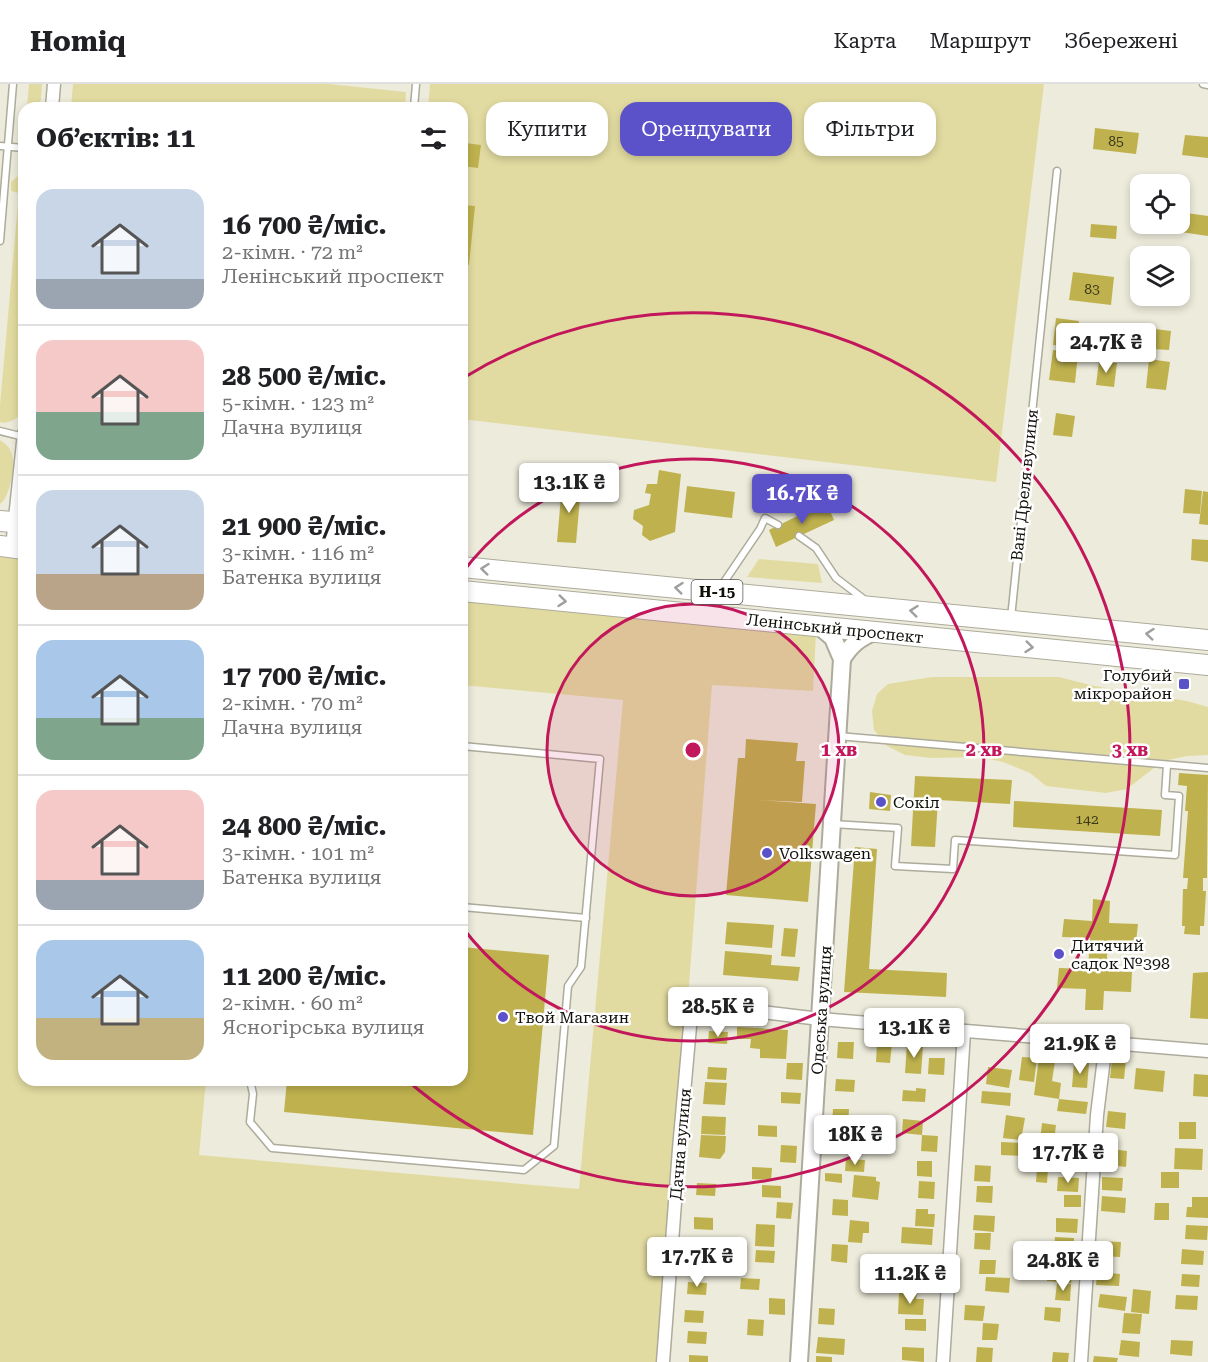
<!DOCTYPE html>
<html lang="uk">
<meta charset="utf-8">
<style>
:root{--surface:#fff;--page:#f2f2f2;--text:#202124;--muted:#757577;--line:#e0e0e0;--accent:#5b51c9}
body{margin:0;font-family:"Roboto Serif",serif;background:var(--page);color:var(--text);height:100vh;display:flex;flex-direction:column;font-size:22px;white-space:nowrap}
*{box-sizing:border-box;margin:0}
p{font-size:20px;color:var(--muted)}
.icon{flex:none;width:33px;height:33px;fill:none;stroke:currentColor;stroke-width:2;stroke-linecap:round;stroke-linejoin:round}
.map{position:relative;flex:1;overflow:hidden}
.details{position:absolute;left:18px;top:18px;width:450px;height:984px;display:flex;flex-direction:column;background:var(--surface);border-radius:18px;box-shadow:0 3px 9px #0003}
.details>*{flex:none}
.guide{position:absolute;left:486px;top:18px;width:570px;height:54px;display:flex;gap:12px}
.tools{position:absolute;left:1130px;top:90px;display:grid;gap:12px}
.tools a{display:grid;place-items:center;width:60px;height:60px;border-radius:12px;background:var(--surface);box-shadow:0 3px 9px #0003;font-size:30px}
.price{position:absolute;translate:-50% -51px;padding:0 14px;border-radius:6px;background:#fff;color:#222;font-size:20px;line-height:39px;filter:drop-shadow(0 2px 3px #0008)}
.price::after{content:'';position:absolute;left:50%;top:36px;width:18px;height:14px;margin-left:-9px;background:inherit;clip-path:polygon(0 0,100% 0,50% 100%)}
.price.current{background:var(--accent);color:#fff}
ul{padding:0;list-style:none}
li{display:flex;align-items:center;gap:18px;height:150px;padding:0 18px}
li+li{border-top:2px solid var(--line)}
li span{display:grid;place-items:center;flex:none;width:168px;height:120px;border-radius:18px;color:#555}
li>.icon{margin-inline-start:auto}
span .icon{width:72px;height:72px;fill:#fffc;stroke-width:1}
li b{font-size:26px}
h2{display:flex;justify-content:space-between;align-items:center;height:72px;padding:0 18px;font-size:26px}
.pill{padding:0 21px;border-radius:18px;background:var(--surface);box-shadow:0 3px 9px #0003;font-size:21px;line-height:54px}
.pill.current{background:var(--accent);color:#fff}
header{display:flex;align-items:center;gap:36px;box-sizing:border-box;height:84px;padding:0 30px;background:var(--surface);border-bottom:2px solid var(--line)}
header strong{font-size:28px}
nav{display:flex;gap:33px;margin-inline-start:auto;font-size:21px}
.map>svg:first-child{display:block}
.green{fill:#e2dba1}
.building{fill:#bfb24e}
.lines{fill:none;stroke-linecap:round;stroke-linejoin:round}
.service-casing{stroke:#adab9b;stroke-width:9}
.minor-casing{stroke:#adab9b;stroke-width:15}
.tertiary-casing{stroke:#adab9b;stroke-width:20}
.primary-casing{stroke:#adab9b;stroke-width:22}
.service{stroke:#fff;stroke-width:6}
.minor{stroke:#fff;stroke-width:12}
.tertiary{stroke:#fff;stroke-width:16}
.primary{stroke:#fff;stroke-width:20}
.oneway{stroke:#9f9f9d}
.ring{fill:none;stroke:#c2185b;stroke-width:3}
.poi-dot{fill:#5b51c9;stroke:#fff;stroke-width:2}
.labels{text-anchor:middle;stroke-width:5;stroke-linejoin:round;paint-order:stroke}
.number-label{font-size:14px;fill:#3c381a}
.shield{fill:#fff;stroke:#585753;stroke-width:1.5}
.shield-label{font-size:15px;font-weight:bold;fill:#100f09}
.street-label{font-size:16px;fill:#100f09;stroke:#fff}
.poi-label{font-size:16px;fill:#100f09;stroke:#fff;text-anchor:start}
.centre{fill:#c2185b;stroke:#fff;stroke-width:3}
.ring-label{font-size:18px;text-anchor:middle;font-weight:bold;fill:#c2185b;stroke:#fff;stroke-width:5;stroke-linejoin:round;paint-order:stroke}
</style>
<header>
<strong>Homiq</strong>
<nav><a>Карта</a><a>Маршрут</a><a>Збережені</a></nav>
</header>
<div class="map">
<svg width="1208" height="1278" viewBox="0 0 1208 1278">
<rect width="100%" height="100%" fill="#edebdb"/>
<!-- green -->
<g class="green">
<path d="M29,0h13l-2,24h-13z"/>
<path d="M73,0h256l77,8 -1,16h-334z"/>
<path d="M430,0h614l-48,398 -534,-63v-311h-34z"/>
<path d="M24,91v171l-6,71c-6,4 -11,7 -18,5v-17l19,-212 -8,-2v-9l7,-6z"/>
<path d="M0,356c6,4 10,7 12,15 3,12 -2,42 -12,49z"/>
<path d="M0,473l24,2v521h182l-7,75 380,34 44,-489 -161,-15v-85l354,33 -3,58 -101,-6 -52,677h-660z"/>
<path d="M759,475l59,5 4,19 -75,-6z"/>
<path d="M932,593h127l35,9 93,15 21,6v48l-21,1 -24,5 -36,28 -21,4 -60,-7 -16,-13 -27,-11 -22,-5 -50,1 -26,-3 -18,-9 -13,-16 -2,-19 5,-17 11,-10z"/>
</g>
<!-- building -->
<g class="building">
<path d="M1095,44l44,5 -3,21 -43,-5z"/>
<path d="M1185,51l23,2v21l-26,-3z"/>
<path d="M465,59l16,2 -3,23 -16,-2z"/>
<path d="M462,121l13,1 -6,59 -7,-1z"/>
<path d="M1179,128l29,4v20l-41,-6v-6h12z"/>
<path d="M1091,140l26,2 -1,13 -26,-2z"/>
<path d="M1073,188l41,5 -3,28 -42,-5z"/>
<path d="M1056,234l23,3 -3,26 -23,-2z"/>
<path d="M1135,244l13,2 -2,19 -13,-2z"/>
<path d="M1155,245l16,2 -2,19 -17,-1z"/>
<path d="M1053,266l25,3 -3,30 -26,-3z"/>
<path d="M1149,275l21,3 -4,28 -20,-2z"/>
<path d="M1099,277l18,2 -3,24 -18,-2z"/>
<path d="M1056,329l19,3 -3,21 -19,-2z"/>
<path d="M659,386l22,4 -6,58 -25,9 -8,-6 1,-9 -10,-7 1,-9 15,-5 2,-11 -6,-1 2,-9h10z"/>
<path d="M802,395l9,19 -28,14 -9,-19z"/>
<path d="M562,401l19,2 -5,56 -19,-1z"/>
<path d="M687,402l48,6 -3,26 -48,-6z"/>
<path d="M1185,405l17,2 -2,23 -17,-1z"/>
<path d="M1203,407l5,1v33l-9,-1z"/>
<path d="M826,418l8,18 -58,27 -7,-17z"/>
<path d="M1192,455l16,1v22l-17,-2z"/>
<path d="M746,655l52,4 -2,18h9l-3,41 -44,-2 58,4 -8,98 -82,-7 12,-137h7z"/>
<path d="M1179,689l29,2 -1,103h-4v13h3l-2,35h-4v9l-16,-1 1,-8h-3l1,-37h4l1,-11h-5l5,-67h-3l2,-25 -9,-1z"/>
<path d="M915,692l97,4 -2,24 -72,-4 -3,47 -24,-1z"/>
<path d="M870,708l21,3 -1,16 -21,-2z"/>
<path d="M1014,717l148,9 -2,26 -147,-9z"/>
<path d="M855,763l22,2 -8,120 78,4 -1,24 -102,-5z"/>
<path d="M1093,815l17,2 -1,22 29,1 -2,18h-28l-2,29 26,1 -1,20 -27,-1 -1,19h-18l1,-21 -29,-1 2,-20 29,1 2,-31 -28,-1 2,-18 28,2z"/>
<path d="M727,838l47,3 -2,23 -47,-4z"/>
<path d="M784,844l14,1 -3,28 -14,-1z"/>
<path d="M462,863l87,8 -16,180 -249,-23 3,-32h175z"/>
<path d="M725,867l47,4 -1,10 29,2 -2,14 -75,-6z"/>
<path d="M1208,888v47l-18,-1 3,-45z"/>
<path d="M737,943l51,3 -2,29 -26,-1v-9l-10,-1 1,-9h-14z"/>
<path d="M709,947l19,1 -1,12 -19,-1z"/>
<path d="M838,958h16l-1,17 -16,-1z"/>
<path d="M877,958l15,1 -2,20 -14,-1z"/>
<path d="M907,960l16,1 -2,29 -16,-1z"/>
<path d="M1022,973l15,1 -3,24 -15,-2z"/>
<path d="M929,974h16l-1,17 -16,-1z"/>
<path d="M1039,974l16,3 -3,20 9,2 -2,16 -25,-4z"/>
<path d="M1112,975l14,1 -2,19 -14,-1z"/>
<path d="M1074,978l15,1 -2,25 -15,-1z"/>
<path d="M787,979h16l-1,17 -16,-1z"/>
<path d="M708,983l19,1 -1,12 -19,-1z"/>
<path d="M988,983l24,3 -3,18 -23,-4z"/>
<path d="M1136,984l29,3 -2,21 -29,-3z"/>
<path d="M1194,990l14,1v22l-15,-1z"/>
<path d="M836,995l19,1 -1,12 -19,-1z"/>
<path d="M705,998l22,1 -2,22 -22,-1z"/>
<path d="M916,1004l10,1 -1,13 -23,-1 1,-11 13,1z"/>
<path d="M982,1007l29,2 -1,13 -29,-3z"/>
<path d="M781,1008l20,1 -1,11 -19,-1z"/>
<path d="M1059,1015l29,3 -2,12 -29,-3z"/>
<path d="M833,1025h16l-1,17 -16,-1z"/>
<path d="M1108,1027l18,2 -1,16 -19,-2z"/>
<path d="M1006,1031l19,3 -4,22 -18,-2z"/>
<path d="M702,1032l24,1 -1,18 -24,-1z"/>
<path d="M903,1035l20,2 -1,14 -20,-2z"/>
<rect x="1179" y="1038" width="17" height="17"/>
<path d="M1042,1039l14,2 -1,8 7,1 -1,10 -21,-3z"/>
<path d="M758,1041l19,1v11l-19,-1z"/>
<path d="M832,1045h16l-1,17 -16,-1z"/>
<path d="M701,1051l25,1 -1,16 -5,7 -21,-2z"/>
<path d="M922,1051l16,1 -1,16 -16,-1z"/>
<path d="M1001,1058l24,1 -1,13 -23,-1z"/>
<path d="M781,1061l16,1 -1,17 -16,-1z"/>
<path d="M1103,1064l24,3 -1,16 -24,-3z"/>
<path d="M1175,1064l28,1 -1,21 -28,-1z"/>
<path d="M1036,1066l17,1 -2,16 -17,-1z"/>
<path d="M846,1075l19,1 -1,12 -19,-1z"/>
<path d="M917,1077h15v16l-15,-1z"/>
<path d="M975,1081l16,1 -1,16 -16,-1z"/>
<path d="M752,1083l20,1 -1,12 -19,-1z"/>
<path d="M1037,1084l11,1 -1,14 -11,-1z"/>
<rect x="1161" y="1088" width="18" height="16"/>
<path d="M825,1089l17,1v9l-17,-2z"/>
<path d="M854,1091l22,2v4l4,1 -2,18 -26,-3z"/>
<path d="M1058,1093l21,1 -1,14 -21,-1z"/>
<path d="M1102,1093l21,1 -1,13 -20,-1z"/>
<path d="M919,1097l16,1 -1,17 -16,-1z"/>
<path d="M697,1099l19,1 -1,12 -19,-1z"/>
<path d="M762,1101l19,1v12l-19,-1z"/>
<path d="M977,1102h16l-1,17 -16,-1z"/>
<rect x="1064" y="1111" width="17" height="12"/>
<path d="M1102,1112l24,2 -1,15 -24,-2z"/>
<path d="M1192,1113h16v21l-22,-1 1,-10h5z"/>
<path d="M833,1115l15,1v16l-16,-1z"/>
<path d="M777,1118l16,1 -2,16 -15,-1z"/>
<path d="M1155,1119h14v17h-15z"/>
<path d="M916,1125h12v5h7l-1,13 -19,-1z"/>
<path d="M974,1131l21,1 -1,16 -21,-2z"/>
<path d="M694,1133l19,1v12l-19,-1z"/>
<path d="M1056,1134l22,1 -1,14 -21,-1z"/>
<path d="M850,1136l19,2v11h-6l-1,10 -14,-1z"/>
<path d="M756,1140l19,1 -1,22 -19,-1z"/>
<path d="M1186,1141l22,1 -1,14 -22,-1z"/>
<path d="M902,1143l31,2 -1,16 -31,-2z"/>
<path d="M975,1149h16l-1,17 -16,-1z"/>
<path d="M1055,1153l19,1v14l-20,-1z"/>
<path d="M1098,1157l23,1 -1,15 -22,-1z"/>
<path d="M832,1160l16,1 -1,18 -16,-2z"/>
<path d="M692,1162l19,2 -1,11 -19,-1z"/>
<path d="M1182,1165l22,2 -1,14 -22,-1z"/>
<path d="M756,1166l19,1 -1,12 -19,-1z"/>
<path d="M910,1171h20v15l-20,-1z"/>
<path d="M980,1176h16l-1,14h-16z"/>
<path d="M1048,1181l25,2 -2,16 -24,-2z"/>
<path d="M907,1188l22,1v13l-23,-1z"/>
<path d="M1097,1188l23,2 -1,12 -23,-1z"/>
<path d="M1182,1190l18,1 -1,12 -18,-1z"/>
<path d="M986,1193l24,1 -1,15 -24,-2z"/>
<path d="M741,1194l19,1 -1,11 -19,-1z"/>
<path d="M688,1198l19,1 -1,12 -19,-1z"/>
<path d="M1057,1199l14,1 -1,17 -15,-1z"/>
<path d="M1133,1205l18,2 -2,23 -18,-2z"/>
<path d="M899,1209l18,1 -1,5h8l-1,16 -25,-1z"/>
<path d="M1100,1210l27,3 -2,14 -27,-4z"/>
<path d="M1176,1211l22,1 -1,14 -22,-1z"/>
<path d="M769,1214l16,1v16l-16,-1z"/>
<path d="M965,1221l20,1 -2,15 -19,-1z"/>
<path d="M1045,1223l16,1 -1,14 -16,-2z"/>
<path d="M819,1224l16,1 -1,16 -16,-1z"/>
<path d="M685,1226l19,1 -1,12 -19,-1z"/>
<path d="M1124,1229l18,1 -2,20 -18,-1z"/>
<path d="M748,1235l16,1 -1,16 -16,-1z"/>
<path d="M905,1235h21v12l-21,-1z"/>
<path d="M983,1239l16,1 -2,16h-15z"/>
<path d="M688,1247l19,1 -1,12 -19,-1z"/>
<path d="M818,1253l27,2 -1,16 -28,-2z"/>
<path d="M1121,1256l19,2 -1,15 -20,-2z"/>
<path d="M1171,1256l22,1 -1,15 -22,-2z"/>
<path d="M902,1263l22,1v14l-22,-2z"/>
<path d="M977,1263l16,1 -1,14h-16z"/>
<path d="M1053,1268l16,1 -1,9h-16z"/>
<path d="M689,1271l19,1v6h-19z"/>
<path d="M816,1272l16,1v5h-16z"/>
<path d="M1094,1272l24,2 -1,4h-24z"/>
</g>
<g class="lines">
<!-- service casing -->
<g class="service-casing">
<g id="service">
<path d="M1203,0l5,1"/>
<path d="M414,24l2,-24"/>
<path d="M0,62l24,2"/>
<path d="M0,157l13,-157"/>
<path d="M0,347l24,6"/>
<path d="M799,452l17,12 20,30 29,22"/>
<path d="M720,504l40,-59 5,-11 13,7"/>
<path d="M1011,534l46,-447"/>
<path d="M838,652l370,32"/>
<path d="M833,740l65,4 -3,38 58,3 2,-29 220,15 4,-59 -14,-1 2,-30"/>
<path d="M462,823l124,11"/>
<path d="M250,996l3,14 -3,28 22,26 252,22 30,-24 14,-160 13,-19 19,-208 -138,-13"/>
</g>
</g>
<!-- minor casing -->
<g class="minor-casing">
<g id="minor">
<path d="M52,24l2,-24"/>
<path d="M12,463l12,-114"/>
<path d="M663,1278l16,-213 12,-134 6,-9 7,-1 116,14 388,32"/>
<path d="M943,1278l21,-330"/>
<path d="M1081,1278l16,-247 9,-73"/>
</g>
</g>
<!-- tertiary casing -->
<g class="tertiary-casing">
<g id="tertiary">
<path d="M842,575c9,-14 17,-21 32,-27"/>
<path d="M799,1278l43,-703 -9,-21 -14,-12"/>
</g>
</g>
<!-- primary casing -->
<g class="primary-casing">
<g id="primary">
<path d="M0,437l24,2"/>
<path d="M0,462l24,3"/>
<path d="M462,483l746,73"/>
<path d="M462,507l746,74"/>
</g>
</g>
<!-- service -->
<use href="#service" class="service"/>
<!-- minor -->
<use href="#minor" class="minor"/>
<!-- tertiary -->
<use href="#tertiary" class="tertiary"/>
<!-- primary -->
<use href="#primary" class="primary"/>
</g>
<!-- one-way arrows -->
<defs><path id="oneway-chevron" d="M-2-3.5L2.5 0L-2 3.5" fill="none" stroke-width="1.6" stroke-linecap="round" stroke-linejoin="round" transform="scale(1.5)"/></defs>
<g class="oneway">
<use href="#oneway-chevron" transform="translate(485 485) rotate(-174)"/>
<use href="#oneway-chevron" transform="translate(679 504) rotate(-174)"/>
<use href="#oneway-chevron" transform="translate(562 517) rotate(6)"/>
<use href="#oneway-chevron" transform="translate(914 527) rotate(-174)"/>
<use href="#oneway-chevron" transform="translate(1150 550) rotate(-174)"/>
<use href="#oneway-chevron" transform="translate(1029 563) rotate(6)"/>
</g>
<!-- distance rings -->
<circle cx="693" cy="666" r="146" fill="#c2185b" fill-opacity=".12"/>
<g class="ring">
<circle cx="693" cy="666" r="146"/>
<path d="M462 489A291 291 0 1 1 462 843"/>
<path d="M465 293A437 437 0 1 1 409 998"/>
</g>
<!-- markers -->
<g class="poi-dot">
<rect x="1178" y="594" width="12" height="12" rx="3"/>
<circle cx="881" cy="718" r="6"/>
<circle cx="767" cy="769" r="6"/>
<circle cx="1059" cy="870" r="6"/>
<circle cx="503" cy="933" r="6"/>
</g>
<g class="labels">
<!-- number labels -->
<g class="number-label">
<text x="1116" y="62">85</text>
<text x="1092" y="210">83</text>
<text x="1087" y="740">142</text>
</g>
<!-- shield labels -->
<rect class="shield" x="691.5" y="496" width="51" height="24" rx="4.5"/>
<g class="shield-label">
<text x="717" y="513">Н-15</text>
</g>
<!-- street labels -->
<g class="street-label">
<text transform="translate(1024 401) rotate(-84)" y="6">Вані Дреля вулиця</text>
<text transform="translate(835 544) rotate(6)" y="6">Ленінський проспект</text>
<text transform="translate(821 926) rotate(-86)" y="6">Одеська вулиця</text>
<text transform="translate(680 1060) rotate(-85)" y="6">Дачна вулиця</text>
</g>
<!-- poi labels -->
<g class="poi-label">
<text x="1172" y="597" text-anchor="end">Голубий<tspan x="1172" dy="18">мікрорайон</tspan></text>
<text x="893" y="724">Сокіл</text>
<text x="779" y="775">Volkswagen</text>
<text x="1071" y="867">Дитячий<tspan x="1071" dy="18">садок №398</tspan></text>
<text x="515" y="939">Твой Магазин</text>
</g>
</g>
<circle cx="693" cy="666" r="9" class="centre"/>
<g class="ring-label">
<text x="839" y="672">1 хв</text>
<text x="984" y="672">2 хв</text>
<text x="1130" y="672">3 хв</text>
</g>
</svg>
<div class="tools">
<a><svg class="icon" aria-label="locate" viewBox="0 0 24 24"><circle cx="12" cy="12" r="6"/><path d="M12 2v4M12 18v4M2 12h4M18 12h4"/></svg></a>
<a><svg class="icon" aria-label="layers" viewBox="0 0 24 24"><path d="M12 4l9 5-9 5-9-5zM3 14l9 5 9-5"/></svg></a>
</div>
<b class="price" style="left:1106px;top:290px">24.7K ₴</b>
<b class="price" style="left:569px;top:430px">13.1K ₴</b>
<b class="price current" style="left:802px;top:441px">16.7K ₴</b>
<b class="price" style="left:718px;top:954px">28.5K ₴</b>
<b class="price" style="left:914px;top:975px">13.1K ₴</b>
<b class="price" style="left:1080px;top:991px">21.9K ₴</b>
<b class="price" style="left:855px;top:1082px">18K ₴</b>
<b class="price" style="left:1068px;top:1100px">17.7K ₴</b>
<b class="price" style="left:697px;top:1204px">17.7K ₴</b>
<b class="price" style="left:1063px;top:1208px">24.8K ₴</b>
<b class="price" style="left:910px;top:1221px">11.2K ₴</b>
<div class="guide">
<a class="pill">Купити</a>
<a class="pill current">Орендувати</a>
<a class="pill">Фільтри</a>
</div>
<section class="details">
<h2>Об’єктів: 11<svg class="icon" aria-label="filters" viewBox="0 0 24 24"><path d="M4 7h16M4 17h16"/><circle cx="9" cy="7" r="2"/><circle cx="15" cy="17" r="2"/></svg></h2>
<ul>
<li><span style="background:linear-gradient(#c9d6e8 75%,#9aa5b1 0)"><svg class="icon" aria-label="home" viewBox="0 0 24 24"><path d="M3 11l9-7 9 7M6 9v11h12V9"/></svg></span><div><b>16 700 ₴/міс.</b><p>2-кімн. · 72 m²</p><p>Ленінський проспект</p></div></li>
<li><span style="background:linear-gradient(#f6c9c9 60%,#7fa58c 0)"><svg class="icon" aria-label="home" viewBox="0 0 24 24"><path d="M3 11l9-7 9 7M6 9v11h12V9"/></svg></span><div><b>28 500 ₴/міс.</b><p>5-кімн. · 123 m²</p><p>Дачна вулиця</p></div></li>
<li><span style="background:linear-gradient(#c9d6e8 70%,#b9a48a 0)"><svg class="icon" aria-label="home" viewBox="0 0 24 24"><path d="M3 11l9-7 9 7M6 9v11h12V9"/></svg></span><div><b>21 900 ₴/міс.</b><p>3-кімн. · 116 m²</p><p>Батенка вулиця</p></div></li>
<li><span style="background:linear-gradient(#a9c7e8 65%,#7fa58c 0)"><svg class="icon" aria-label="home" viewBox="0 0 24 24"><path d="M3 11l9-7 9 7M6 9v11h12V9"/></svg></span><div><b>17 700 ₴/міс.</b><p>2-кімн. · 70 m²</p><p>Дачна вулиця</p></div></li>
<li><span style="background:linear-gradient(#f6c9c9 75%,#9aa5b1 0)"><svg class="icon" aria-label="home" viewBox="0 0 24 24"><path d="M3 11l9-7 9 7M6 9v11h12V9"/></svg></span><div><b>24 800 ₴/міс.</b><p>3-кімн. · 101 m²</p><p>Батенка вулиця</p></div></li>
<li><span style="background:linear-gradient(#a9c7e8 65%,#c2b280 0)"><svg class="icon" aria-label="home" viewBox="0 0 24 24"><path d="M3 11l9-7 9 7M6 9v11h12V9"/></svg></span><div><b>11 200 ₴/міс.</b><p>2-кімн. · 60 m²</p><p>Ясногірська вулиця</p></div></li>
</ul>
</section>
</div>
